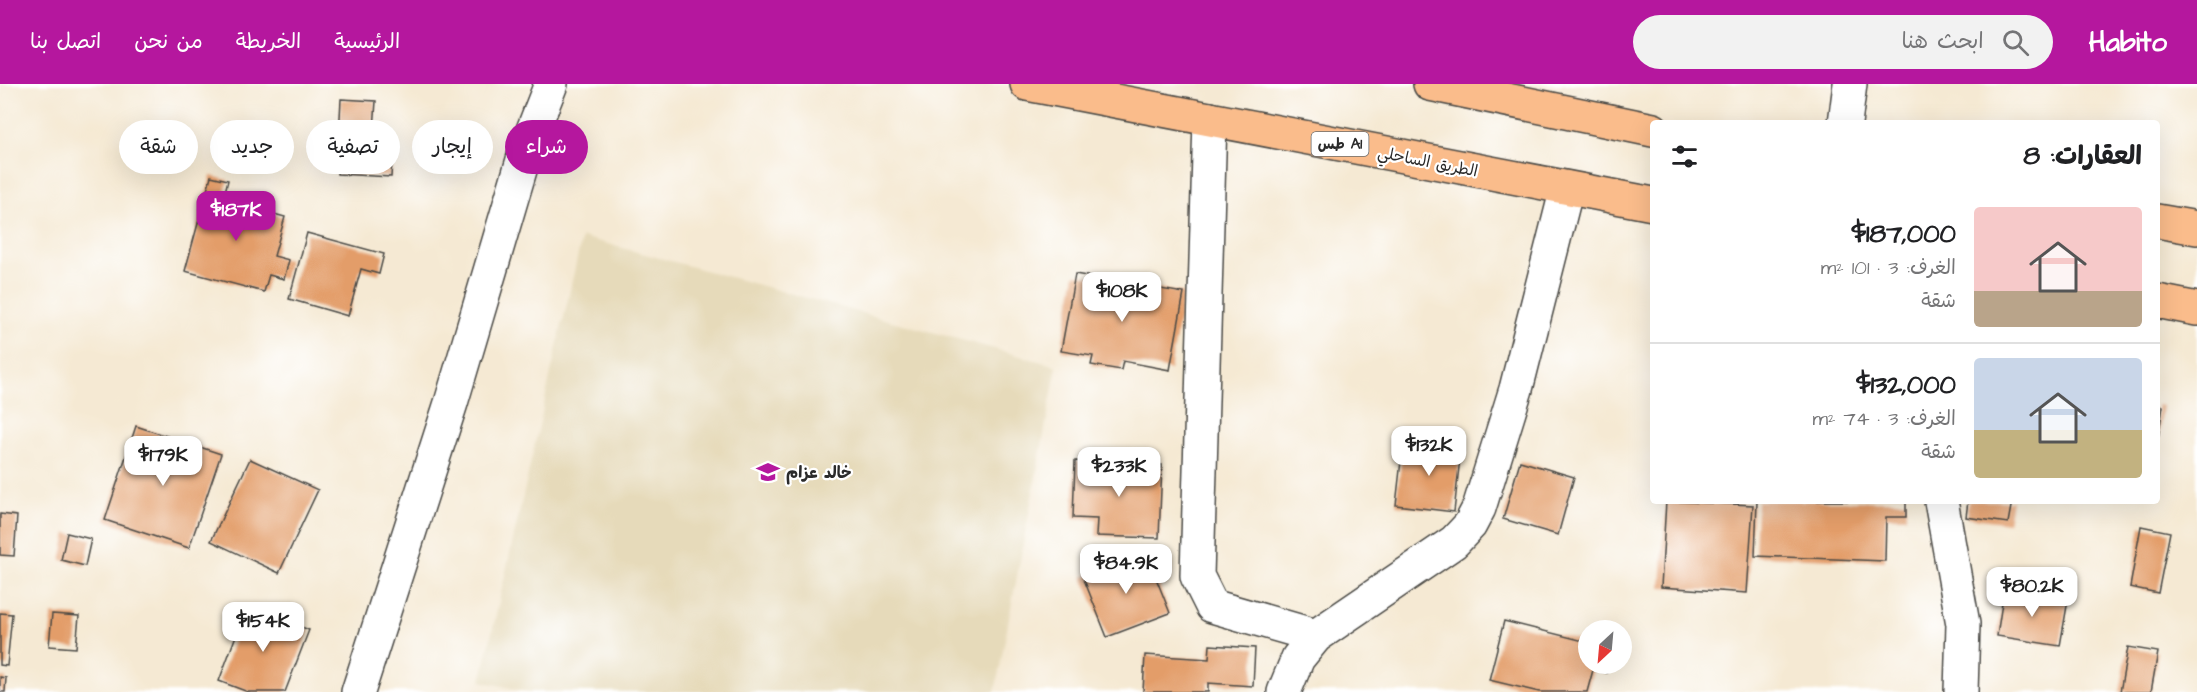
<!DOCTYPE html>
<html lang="ar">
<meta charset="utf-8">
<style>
:root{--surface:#fff;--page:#f2f2f2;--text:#202124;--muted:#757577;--line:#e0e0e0;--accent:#b5179e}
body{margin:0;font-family:"Architects Daughter","Playpen Sans Arabic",sans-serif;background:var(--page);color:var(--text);direction:rtl;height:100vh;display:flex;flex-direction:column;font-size:22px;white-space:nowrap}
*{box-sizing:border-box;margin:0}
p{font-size:20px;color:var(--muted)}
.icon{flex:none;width:33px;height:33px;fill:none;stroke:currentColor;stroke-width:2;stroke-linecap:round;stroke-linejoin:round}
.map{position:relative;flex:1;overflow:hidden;direction:ltr}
.details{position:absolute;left:1650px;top:36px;width:510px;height:384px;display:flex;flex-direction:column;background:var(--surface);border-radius:6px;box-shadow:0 6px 24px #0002;direction:rtl}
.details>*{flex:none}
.hud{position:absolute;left:18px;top:36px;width:570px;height:54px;direction:rtl;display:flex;gap:12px}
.needle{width:39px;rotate:206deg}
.buttons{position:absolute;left:1578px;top:536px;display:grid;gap:12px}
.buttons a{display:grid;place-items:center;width:54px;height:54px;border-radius:50%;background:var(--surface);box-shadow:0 6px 24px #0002;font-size:30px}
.price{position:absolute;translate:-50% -51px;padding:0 14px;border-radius:12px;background:#fff;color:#222;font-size:20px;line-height:39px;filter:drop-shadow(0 2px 3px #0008)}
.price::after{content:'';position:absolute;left:50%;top:36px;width:18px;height:14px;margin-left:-9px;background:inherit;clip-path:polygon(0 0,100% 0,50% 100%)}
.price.selected{background:var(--accent);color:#fff}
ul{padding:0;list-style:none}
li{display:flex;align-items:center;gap:18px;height:150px;padding:0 18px}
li+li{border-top:2px solid var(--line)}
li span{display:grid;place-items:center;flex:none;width:168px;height:120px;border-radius:6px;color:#555}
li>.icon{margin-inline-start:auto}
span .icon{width:72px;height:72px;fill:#fffc;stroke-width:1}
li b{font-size:26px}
h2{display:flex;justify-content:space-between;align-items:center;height:72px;padding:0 18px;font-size:26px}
.tag{padding:0 21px;border-radius:27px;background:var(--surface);box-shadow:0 6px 24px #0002;font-size:21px;line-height:54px}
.tag.selected{background:var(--accent);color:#fff}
header{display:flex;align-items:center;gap:36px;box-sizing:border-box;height:84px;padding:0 30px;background:var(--accent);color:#fff}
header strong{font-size:28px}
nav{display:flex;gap:33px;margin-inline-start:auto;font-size:21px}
.search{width:420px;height:54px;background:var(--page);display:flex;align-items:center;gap:15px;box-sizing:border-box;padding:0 21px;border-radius:33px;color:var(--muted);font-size:22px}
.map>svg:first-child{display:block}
.built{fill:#e6daba}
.building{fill:#e39d69}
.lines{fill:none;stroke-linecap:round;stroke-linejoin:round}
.minor-casing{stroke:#494844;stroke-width:36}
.highway-casing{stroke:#494844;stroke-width:36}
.minor{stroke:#fff;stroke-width:33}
.highway{stroke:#fabc8b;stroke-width:33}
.labels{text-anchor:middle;stroke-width:4.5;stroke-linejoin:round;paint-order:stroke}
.shield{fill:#fff;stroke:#6b6b6b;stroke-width:1.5}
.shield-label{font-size:15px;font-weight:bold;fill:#2b2b2b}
.street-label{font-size:16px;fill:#2b2b2b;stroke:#fff}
.poi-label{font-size:16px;font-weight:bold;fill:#2b2b2b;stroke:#fff;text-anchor:start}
</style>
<header>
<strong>Habito</strong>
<div class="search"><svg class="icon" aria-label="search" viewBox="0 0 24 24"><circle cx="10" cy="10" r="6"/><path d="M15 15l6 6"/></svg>ابحث هنا</div>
<nav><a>الرئيسية</a><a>الخريطة</a><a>من نحن</a><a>اتصل بنا</a></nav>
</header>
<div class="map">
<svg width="2197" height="608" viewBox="0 0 2197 608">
<rect width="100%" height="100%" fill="#fff"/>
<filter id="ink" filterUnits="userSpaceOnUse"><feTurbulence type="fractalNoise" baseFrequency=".0167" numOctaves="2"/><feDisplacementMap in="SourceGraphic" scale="12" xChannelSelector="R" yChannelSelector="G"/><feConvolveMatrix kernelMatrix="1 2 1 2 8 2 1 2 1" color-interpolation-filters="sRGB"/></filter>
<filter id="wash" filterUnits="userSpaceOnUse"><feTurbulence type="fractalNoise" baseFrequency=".008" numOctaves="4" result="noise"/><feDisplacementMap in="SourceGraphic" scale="24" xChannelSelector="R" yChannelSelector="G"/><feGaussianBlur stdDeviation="1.35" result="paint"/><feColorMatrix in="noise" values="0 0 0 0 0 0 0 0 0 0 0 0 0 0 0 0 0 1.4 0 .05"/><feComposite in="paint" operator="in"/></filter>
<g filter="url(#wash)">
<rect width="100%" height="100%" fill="#f5e9d3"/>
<!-- built -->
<path class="built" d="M582,153l475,129 -62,326h-467l-47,-11z"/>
<g id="blocks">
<!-- building -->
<g class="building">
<path d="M341,15l35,2 -3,42 20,1 -2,33 -54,-3z"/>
<path d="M211,92l17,4 -5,20 62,17 -11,39 15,4 -5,19 -15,-4 -5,17 -79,-21z"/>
<path d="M307,149l77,21 -5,20 -18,-5 -13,47 -59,-17z"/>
<path d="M1075,190l109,19 -14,77 -47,-9 -2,9 -30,-5 2,-9 -32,-5z"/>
<path d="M2157,321l6,1 -5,33h-1z"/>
<path d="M136,342l85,28 -32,94 -84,-28z"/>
<path d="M1403,359l58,6 -7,63 -58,-7z"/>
<path d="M250,375l68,31 -39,83 -68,-32z"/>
<path d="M1075,377l87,4 -3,73 -63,-2 1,-17 -24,-1z"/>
<path d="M1520,377l54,16 -16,58 -55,-16z"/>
<path d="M1666,417l87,4 -6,88 -86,-6z"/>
<path d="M1757,417h149v16h-20l-1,44 -130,-5z"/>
<path d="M1968,417h44l-4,22 -42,-6z"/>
<path d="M0,430l17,2 -3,40 -14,-1z"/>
<path d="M2141,442l29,6 -12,61 -28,-6z"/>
<path d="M67,449l24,6 -6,27 -24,-6z"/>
<path d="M1146,469l24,60 -63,24 -24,-60z"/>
<path d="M2004,506l64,10 -8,46 -63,-10z"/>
<path d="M247,522l62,24 -24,62h-37l-29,-11z"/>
<path d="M0,529l12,1 -5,52 -7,-1z"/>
<path d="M52,530l27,2 -3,32 -27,-2z"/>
<path d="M1504,537l84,21v21h21l-2,10 -14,-3 -6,22h-48l-50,-12z"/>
<path d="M1210,561l45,3 -2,38 -45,-3v9h-65l2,-37 64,4z"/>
<path d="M2128,563l30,5 -7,40h-31z"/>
<path d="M0,593l6,1 -1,14h-5z"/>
</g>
</g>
</g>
<g filter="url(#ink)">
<use href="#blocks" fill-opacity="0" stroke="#494844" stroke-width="1.5"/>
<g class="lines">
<!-- minor casing -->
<g class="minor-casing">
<g id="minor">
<path d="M1210,35l-13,457 15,30 104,30"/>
<path d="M1845,39l5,-39"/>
<path d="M1941,417l22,123 -2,68"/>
<path d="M358,608l93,-289 77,-260 23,-59"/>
<path d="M1284,608l14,-34 18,-22 138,-94 16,-17 9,-17 37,-119 51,-201"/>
</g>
</g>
<!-- highway casing -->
<g class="highway-casing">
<g id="highway">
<path d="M1027,0l626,120"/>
<path d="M1430,0l223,46"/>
<path d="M2157,137l40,7"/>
<path d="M2157,217l40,8"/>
</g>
</g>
<!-- minor -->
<use href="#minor" class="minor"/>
<!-- highway -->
<use href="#highway" class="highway"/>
</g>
</g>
<!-- icons -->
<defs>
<g id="school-bare" transform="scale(1.8)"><path d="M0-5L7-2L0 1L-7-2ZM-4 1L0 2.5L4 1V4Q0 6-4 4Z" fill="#b5179e" stroke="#fff" stroke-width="2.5" paint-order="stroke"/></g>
</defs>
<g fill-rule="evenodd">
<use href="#school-bare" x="768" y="388"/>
</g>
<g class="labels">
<!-- shield labels -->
<rect class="shield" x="1311.5" y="48" width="57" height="24" rx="4.5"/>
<g class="shield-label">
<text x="1340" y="65">طس A1</text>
</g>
<!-- street labels -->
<g class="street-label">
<text transform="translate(1428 77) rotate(11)" y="6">الطريق الساحلي</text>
</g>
<!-- poi labels -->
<g class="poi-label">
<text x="786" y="394">خالد عزام</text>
</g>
</g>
</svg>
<div class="buttons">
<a><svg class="needle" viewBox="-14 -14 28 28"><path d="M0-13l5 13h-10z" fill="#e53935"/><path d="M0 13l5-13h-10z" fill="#757577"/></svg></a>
</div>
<b class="price selected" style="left:236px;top:158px">$187K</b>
<b class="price" style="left:1122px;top:239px">$108K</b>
<b class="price" style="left:1429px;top:393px">$132K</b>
<b class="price" style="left:163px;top:403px">$179K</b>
<b class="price" style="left:1119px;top:414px">$233K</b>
<b class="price" style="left:1126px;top:511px">$84.9K</b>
<b class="price" style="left:2032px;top:534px">$80.2K</b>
<b class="price" style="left:263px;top:569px">$154K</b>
<div class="hud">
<a class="tag selected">شراء</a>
<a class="tag">إيجار</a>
<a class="tag">تصفية</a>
<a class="tag">جديد</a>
<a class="tag">شقة</a>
</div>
<section class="details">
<h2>العقارات: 8<svg class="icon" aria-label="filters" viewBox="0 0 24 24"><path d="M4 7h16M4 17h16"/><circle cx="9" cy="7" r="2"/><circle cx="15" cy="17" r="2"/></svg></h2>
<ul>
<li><span style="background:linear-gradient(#f6c9c9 70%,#b9a48a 0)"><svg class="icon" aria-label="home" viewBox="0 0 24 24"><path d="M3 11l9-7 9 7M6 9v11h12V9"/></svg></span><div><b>$187,000</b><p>الغرف: 3 · 101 m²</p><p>شقة</p></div></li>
<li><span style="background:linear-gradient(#c9d6e8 60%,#c2b280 0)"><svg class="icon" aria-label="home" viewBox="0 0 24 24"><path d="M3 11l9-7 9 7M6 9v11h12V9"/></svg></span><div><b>$132,000</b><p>الغرف: 3 · 74 m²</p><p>شقة</p></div></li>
</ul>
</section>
</div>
